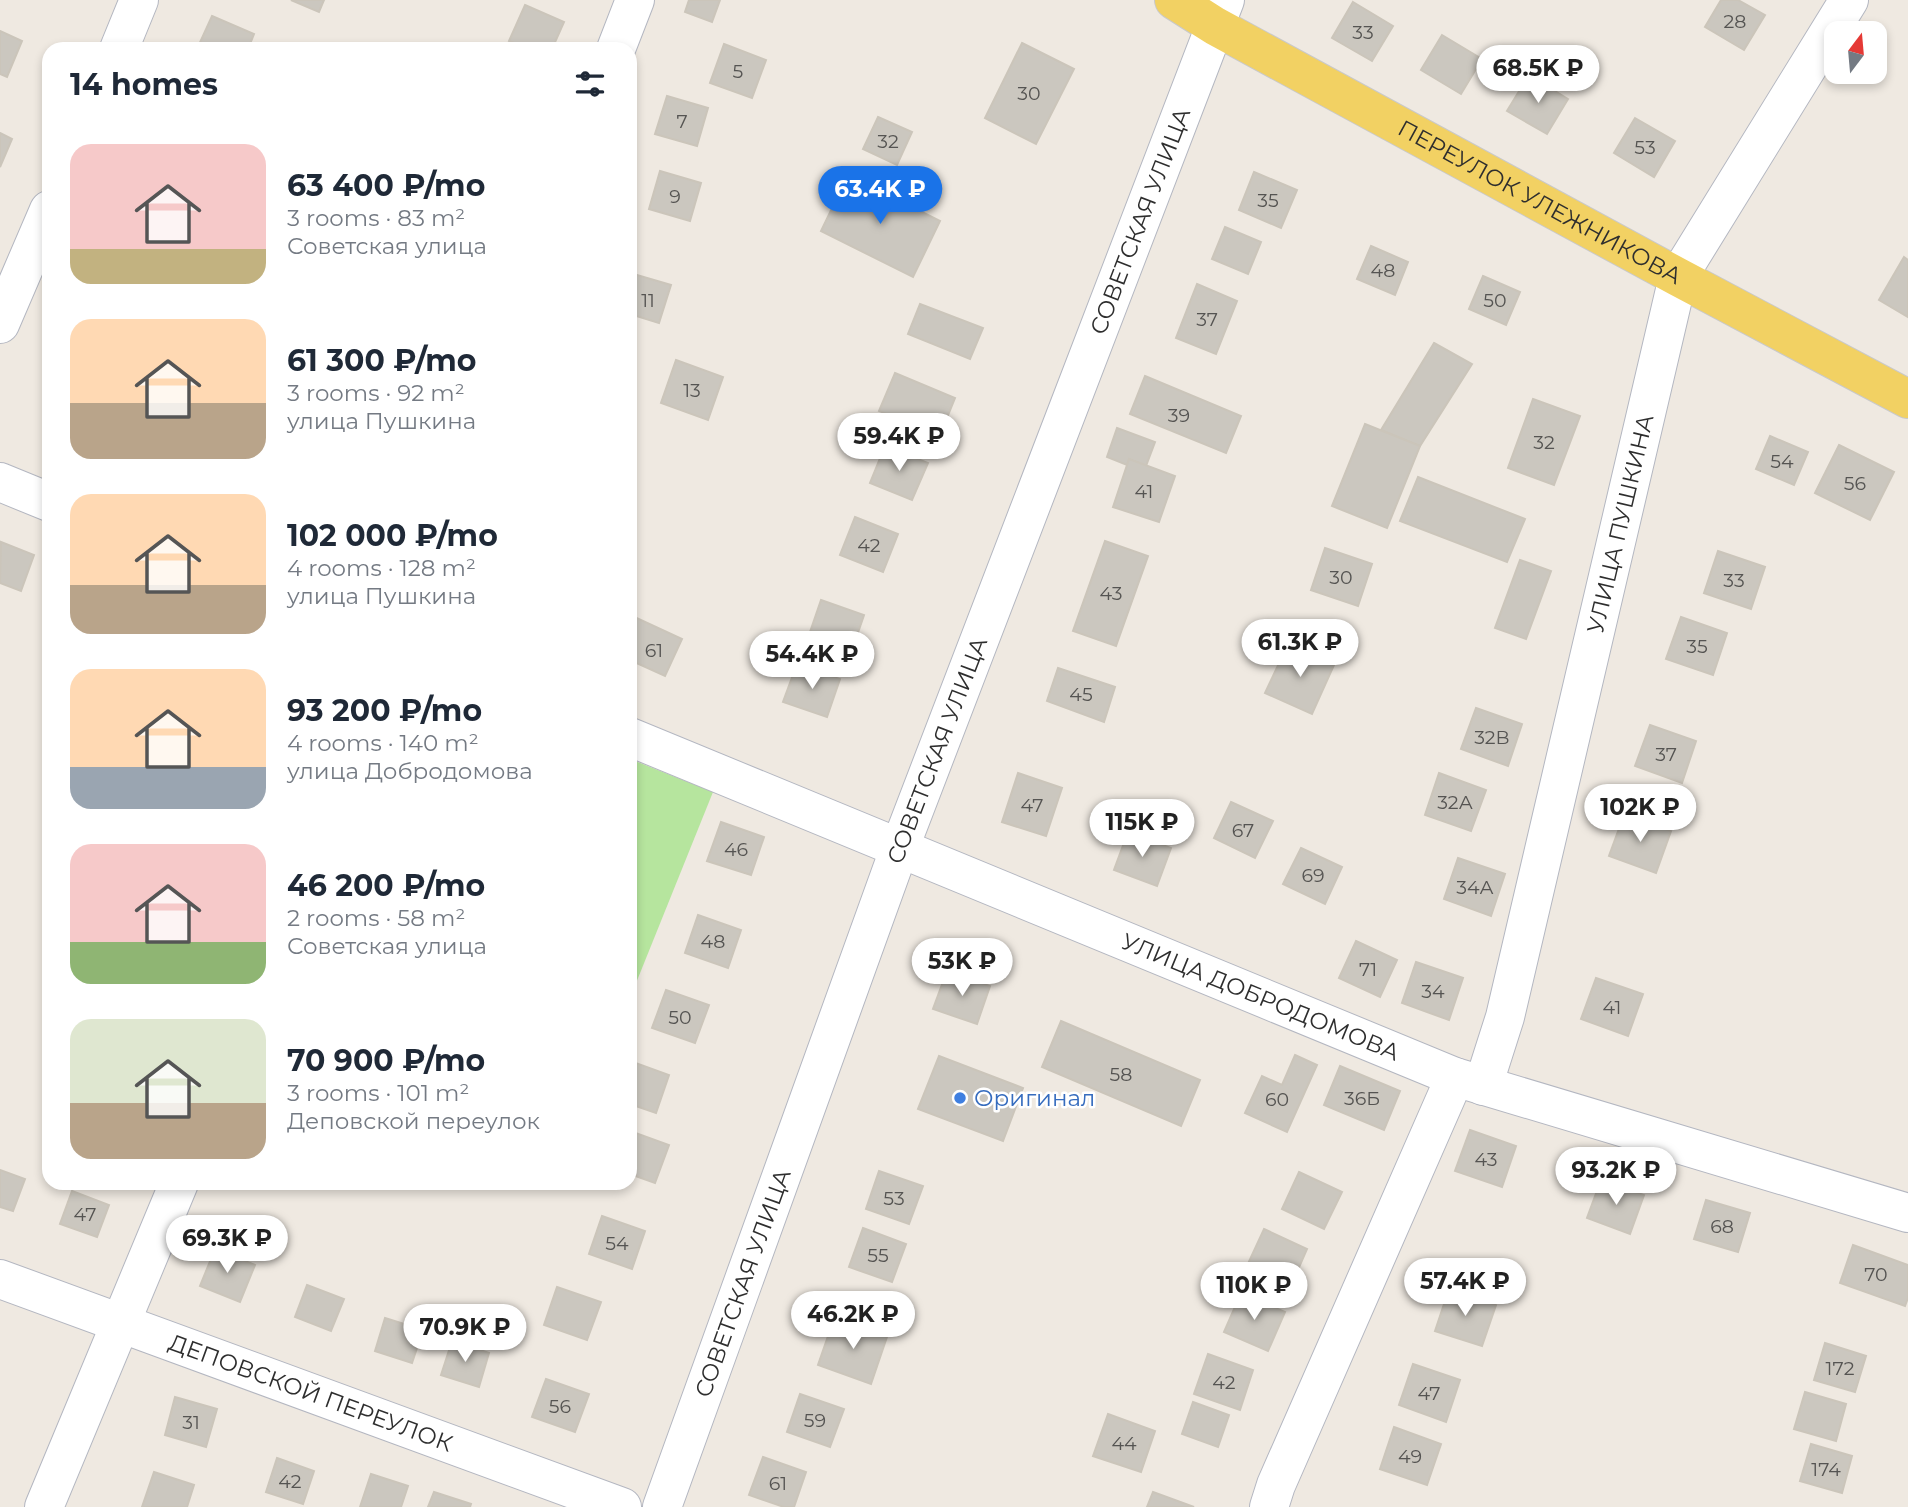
<!DOCTYPE html>
<meta charset="utf-8">
<style>
:root{--surface:#fff;--page:#f6f6f7;--text:#1f2937;--muted:#747a83;--accent:#1a73e8}
body{margin:0;font-family:Montserrat,sans-serif;background:var(--page);color:var(--text);height:100vh;display:flex;flex-direction:column;font-size:26px;white-space:nowrap}
*{box-sizing:border-box;margin:0}
p{font-size:23px;color:var(--muted)}
.icon{flex:none;width:38px;height:38px;fill:none;stroke:currentColor;stroke-width:2;stroke-linecap:round;stroke-linejoin:round}
.map{position:relative;flex:1;overflow:hidden}
.drawer{position:absolute;left:42px;top:42px;width:595px;height:1148px;display:flex;flex-direction:column;background:var(--surface);border-radius:21px;box-shadow:0 4px 10px #0003}
.drawer>*{flex:none}
.needle{width:46px;rotate:16deg}
.buttons{position:absolute;left:1824px;top:21px;display:grid;gap:14px}
.buttons a{display:grid;place-items:center;width:63px;height:63px;border-radius:14px;background:var(--surface);box-shadow:0 4px 10px #0003;font-size:35px}
.price{position:absolute;translate:-50% -60px;padding:0 16px;border-radius:24px;background:#fff;color:#222;font-size:23px;line-height:46px;filter:drop-shadow(0 2px 4px #0008)}
.price::after{content:'';position:absolute;left:50%;top:42px;width:21px;height:16px;margin-left:-10px;background:inherit;clip-path:polygon(0 0,100% 0,50% 100%)}
.price.current{background:var(--accent);color:#fff}
ul{padding:0;list-style:none}
li{display:flex;align-items:center;gap:21px;height:175px;padding:0 28px}
li span{display:grid;place-items:center;flex:none;width:196px;height:140px;border-radius:21px;color:#555}
li>.icon{margin-inline-start:auto}
span .icon{width:84px;height:84px;fill:#fffc;stroke-width:1}
li b{font-size:30px}
h2{display:flex;justify-content:space-between;align-items:center;height:84px;padding:0 28px;font-size:30px}
.map>svg:first-child{display:block}
.green{fill:#b6e59e}
.building{fill:#cbc7bf;stroke:#cbc5ba;stroke-width:2}
.lines{fill:none;stroke-linecap:round;stroke-linejoin:round}
.minor-casing{stroke:#b4b7c1;stroke-width:40}
.major-casing{stroke:#c9c9c9;stroke-width:40}
.minor{stroke:#fff;stroke-width:38}
.major{stroke:#f2d163;stroke-width:38}
.shop-dot{fill:#3f7fe0;stroke:#fff;stroke-width:2.5}
.labels{text-anchor:middle;stroke-width:5;stroke-linejoin:round;paint-order:stroke}
.number-label{font-size:19px;fill:#555452}
.street-label{font-size:23px;fill:#2e2e2e;stroke:#fff}
.shop-label{font-size:23px;fill:#366cbe;stroke:#fff;text-anchor:start}
</style>
<div class="map">
<svg width="1908" height="1507" viewBox="0 0 1908 1507">
<rect width="100%" height="100%" fill="#efe9e1"/>
<!-- green -->
<path class="green" d="M630,759l83,33 -83,206z"/>
<!-- building -->
<g class="building">
<path d="M291,0h33l-5,12z"/>
<path d="M689,0h31l-8,22 -27,-10z"/>
<path d="M1721,0h17l27,15 -21,35 -39,-23z"/>
<path d="M1353,2l40,24 -21,35 -40,-23z"/>
<path d="M525,5l39,17 -12,27h-24l-19,-8z"/>
<path d="M212,16l42,18 -6,15h-51z"/>
<path d="M0,31l22,10 -15,36 -7,-3z"/>
<path d="M1442,35l40,24 -21,35 -40,-24z"/>
<path d="M1022,43l52,26 -38,75 -51,-26z"/>
<path d="M724,44l42,16 -14,38 -42,-15z"/>
<path d="M1529,75l39,24 -21,35 -40,-23z"/>
<path d="M667,96l41,12 -11,38 -42,-12z"/>
<path d="M878,117l34,15 -15,33 -34,-16z"/>
<path d="M1635,118l40,23 -21,36 -40,-24z"/>
<path d="M0,133l12,6 -12,28z"/>
<path d="M660,171l41,12 -11,38 -41,-12z"/>
<path d="M1254,172l43,18 -16,38 -42,-18z"/>
<path d="M848,175l92,46 -27,56 -92,-46z"/>
<path d="M1225,227l36,15 -13,32 -36,-15z"/>
<path d="M1371,246l37,16 -13,33 -38,-16z"/>
<path d="M1904,257l4,3v57l-29,-17z"/>
<path d="M630,273l41,12 -12,38 -29,-9z"/>
<path d="M1483,276l37,16 -14,33 -37,-16z"/>
<path d="M1197,284l40,17 -21,53 -40,-16z"/>
<path d="M920,304l63,24 -13,31 -62,-25z"/>
<path d="M1434,343l38,21 -52,82 -39,-16z"/>
<path d="M676,360l47,17 -15,43 -47,-17z"/>
<path d="M895,373l60,25 -15,37 -61,-24z"/>
<path d="M1145,376l96,40 -15,37 -96,-39z"/>
<path d="M1533,399l47,17 -26,69 -46,-17z"/>
<path d="M1365,424l55,22 -33,82 -55,-22z"/>
<path d="M1117,428l38,14 -9,24 -17,-7 -2,6 -20,-8z"/>
<path d="M1770,436l38,16 -14,33 -38,-16z"/>
<path d="M1839,445l55,27 -24,48 -55,-27z"/>
<path d="M885,446l43,17 -16,37 -42,-17z"/>
<path d="M1129,459l46,17 -16,46 -46,-15z"/>
<path d="M1418,477l107,42 -18,43 -107,-41z"/>
<path d="M855,517l43,17 -15,38 -43,-17z"/>
<path d="M1105,541l43,15 -32,90 -43,-15z"/>
<path d="M1,542l33,13 -13,36 -21,-8z"/>
<path d="M1325,548l47,16 -14,42 -47,-16z"/>
<path d="M1718,551l47,16 -14,42 -47,-16z"/>
<path d="M1520,560l31,11 -25,68 -31,-11z"/>
<path d="M821,600l43,15 -13,38 -43,-15z"/>
<path d="M630,615l52,24 -17,37 -35,-16z"/>
<path d="M1681,617l46,16 -14,42 -47,-16z"/>
<path d="M1288,644l46,21 -22,49 -47,-21z"/>
<path d="M797,664l43,15 -13,38 -44,-15z"/>
<path d="M1058,668l57,19 -11,35 -57,-21z"/>
<path d="M1476,708l46,16 -14,42 -47,-17z"/>
<path d="M1650,725l46,16 -14,42 -47,-17z"/>
<path d="M1018,773l44,15 -16,48 -44,-14z"/>
<path d="M1439,773l47,17 -15,41 -46,-16z"/>
<path d="M1231,802l42,19 -18,37 -41,-20z"/>
<path d="M1624,815l47,16 -15,42 -47,-17z"/>
<path d="M721,822l43,15 -13,38 -44,-14z"/>
<path d="M1128,832l43,16 -14,38 -43,-16z"/>
<path d="M1301,848l41,19 -17,37 -42,-20z"/>
<path d="M1458,858l47,16 -14,42 -47,-17z"/>
<path d="M698,915l43,15 -13,38 -43,-15z"/>
<path d="M1356,941l41,19 -17,37 -41,-19z"/>
<path d="M1416,962l47,16 -14,42 -47,-17z"/>
<path d="M947,971l43,15 -13,38 -44,-15z"/>
<path d="M1596,978l47,16 -15,42 -47,-17z"/>
<path d="M666,990l43,15 -14,38 -43,-15z"/>
<path d="M1061,1021l139,59 -19,46 -139,-59z"/>
<path d="M1295,1055l22,10 -30,67 -42,-19 17,-37 20,9z"/>
<path d="M939,1056l84,32 -20,53 -85,-32z"/>
<path d="M630,1061l39,14 -13,38 -26,-9z"/>
<path d="M1340,1066l60,25 -16,39 -60,-25z"/>
<path d="M1470,1130l46,16 -14,41 -47,-16z"/>
<path d="M630,1131l39,14 -14,38 -25,-9z"/>
<path d="M0,1170l25,9 -12,32 -13,-4z"/>
<path d="M879,1171l44,15 -14,38 -43,-15z"/>
<path d="M1299,1172l43,20 -18,37 -42,-20z"/>
<path d="M1601,1180l43,15 -14,39 -43,-16z"/>
<path d="M72,1191l37,14 -12,32 -37,-13z"/>
<path d="M1706,1200l44,13 -12,39 -44,-13z"/>
<path d="M602,1216l43,15 -13,38 -43,-15z"/>
<path d="M863,1228l43,16 -14,38 -43,-15z"/>
<path d="M1264,1229l43,20 -17,39 -44,-20z"/>
<path d="M1853,1245l55,20v33l-3,8 -65,-23z"/>
<path d="M215,1249l40,16 -15,37 -40,-16z"/>
<path d="M307,1285l37,14 -13,32 -36,-14z"/>
<path d="M557,1287l44,15 -14,38 -43,-15z"/>
<path d="M1449,1289l47,16 -14,41 -47,-15z"/>
<path d="M1241,1293l44,19 -17,39 -44,-19z"/>
<path d="M385,1318l38,12 -11,33 -37,-12z"/>
<path d="M834,1319l53,18 -16,47 -53,-19z"/>
<path d="M452,1341l37,12 -10,34 -38,-12z"/>
<path d="M1825,1343l41,13 -11,36 -41,-12z"/>
<path d="M1208,1354l45,16 -13,40 -46,-16z"/>
<path d="M1413,1364l47,16 -14,42 -47,-17z"/>
<path d="M546,1379l43,15 -14,38 -43,-15z"/>
<path d="M1805,1392l41,12 -10,37 -42,-12z"/>
<path d="M800,1394l44,15 -14,38 -43,-15z"/>
<path d="M175,1397l42,12 -11,38 -41,-12z"/>
<path d="M1193,1402l36,13 -11,32 -36,-13z"/>
<path d="M1108,1414l47,17 -14,41 -48,-16z"/>
<path d="M1394,1427l47,17 -14,41 -47,-16z"/>
<path d="M1811,1444l41,12 -10,37 -42,-12z"/>
<path d="M763,1457l43,15 -12,35h-10l-35,-12z"/>
<path d="M277,1458l37,13 -11,33 -37,-12z"/>
<path d="M154,1472l40,13 -7,22h-45z"/>
<path d="M371,1474l37,12 -7,21h-41z"/>
<path d="M434,1492l37,12 -1,3h-42z"/>
<path d="M1153,1492l41,15h-47z"/>
</g>
<g class="lines">
<!-- minor casing -->
<g class="minor-casing">
<g id="minor">
<path d="M119,49l20,-49"/>
<path d="M616,49l19,-49"/>
<path d="M0,324l49,-114"/>
<path d="M0,482l49,20"/>
<path id="s1" d="M630,737l825,340 453,136"/>
<path id="s2" d="M1483,1086l22,-69 173,-740 171,-277"/>
<path id="s3" d="M0,1279l622,228"/>
<path d="M44,1507l135,-324"/>
<path id="s4" d="M662,1507l238,-660 325,-847"/>
<path d="M1269,1507l7,-22 179,-408"/>
</g>
</g>
<!-- major casing -->
<g class="major-casing">
<g id="major">
<path id="s5" d="M1174,0l41,26 463,251 230,122"/>
</g>
</g>
<!-- minor -->
<use href="#minor" class="minor"/>
<!-- major -->
<use href="#major" class="major"/>
</g>
<!-- markers -->
<circle class="shop-dot" cx="960" cy="1098" r="7"/>
<g class="labels">
<!-- number labels -->
<g class="number-label">
<text x="1735" y="28">28</text>
<text x="1363" y="39">33</text>
<text x="738" y="78">5</text>
<text x="1029" y="100">30</text>
<text x="682" y="128">7</text>
<text x="888" y="148">32</text>
<text x="1645" y="154">53</text>
<text x="675" y="203">9</text>
<text x="1268" y="207">35</text>
<text x="1383" y="277">48</text>
<text x="648" y="307">11</text>
<text x="1495" y="307">50</text>
<text x="1207" y="326">37</text>
<text x="692" y="397">13</text>
<text x="1179" y="422">39</text>
<text x="1544" y="449">32</text>
<text x="1782" y="468">54</text>
<text x="1855" y="490">56</text>
<text x="1144" y="498">41</text>
<text x="869" y="552">42</text>
<text x="1341" y="584">30</text>
<text x="1734" y="587">33</text>
<text x="1111" y="600">43</text>
<text x="1697" y="653">35</text>
<text x="654" y="657">61</text>
<text x="1081" y="701">45</text>
<text x="1492" y="744">32В</text>
<text x="1666" y="761">37</text>
<text x="1455" y="809">32А</text>
<text x="1032" y="812">47</text>
<text x="1243" y="837">67</text>
<text x="736" y="856">46</text>
<text x="1313" y="882">69</text>
<text x="1475" y="894">34А</text>
<text x="713" y="948">48</text>
<text x="1368" y="976">71</text>
<text x="1433" y="998">34</text>
<text x="1612" y="1014">41</text>
<text x="680" y="1024">50</text>
<text x="1121" y="1081">58</text>
<text x="1362" y="1105">36Б</text>
<text x="1277" y="1106">60</text>
<text x="1486" y="1166">43</text>
<text x="894" y="1205">53</text>
<text x="85" y="1221">47</text>
<text x="1722" y="1233">68</text>
<text x="617" y="1250">54</text>
<text x="878" y="1262">55</text>
<text x="1876" y="1281">70</text>
<text x="1840" y="1375">172</text>
<text x="1224" y="1389">42</text>
<text x="1429" y="1400">47</text>
<text x="560" y="1413">56</text>
<text x="815" y="1427">59</text>
<text x="191" y="1429">31</text>
<text x="1124" y="1450">44</text>
<text x="1410" y="1463">49</text>
<text x="1826" y="1476">174</text>
<text x="290" y="1488">42</text>
<text x="778" y="1490">61</text>
</g>
<!-- street labels -->
<g class="street-label">
<text dy="8" stroke="none"><textPath href="#s5" startOffset="418">ПЕРЕУЛОК УЛЕЖНИКОВА</textPath></text>
<text dy="8" stroke="none"><textPath href="#s4" startOffset="1372">СОВЕТСКАЯ УЛИЦА</textPath></text>
<text dy="8" stroke="none"><textPath href="#s2" startOffset="579">УЛИЦА ПУШКИНА</textPath></text>
<text dy="8" stroke="none"><textPath href="#s4" startOffset="805">СОВЕТСКАЯ УЛИЦА</textPath></text>
<text dy="8" stroke="none"><textPath href="#s1" startOffset="682">УЛИЦА ДОБРОДОМОВА</textPath></text>
<text dy="8" stroke="none"><textPath href="#s4" startOffset="238">СОВЕТСКАЯ УЛИЦА</textPath></text>
<text dy="8" stroke="none"><textPath href="#s3" startOffset="331">ДЕПОВСКОЙ ПЕРЕУЛОК</textPath></text>
</g>
<!-- shop labels -->
<g class="shop-label">
<text x="974" y="1106">Оригинал</text>
</g>
</g>
</svg>
<div class="buttons">
<a><svg class="needle" viewBox="-14 -14 28 28"><path d="M0-13l5 13h-10z" fill="#e53935"/><path d="M0 13l5-13h-10z" fill="#747a83"/></svg></a>
</div>
<b class="price" style="left:1538px;top:105px">68.5K ₽</b>
<b class="price current" style="left:880px;top:226px">63.4K ₽</b>
<b class="price" style="left:899px;top:473px">59.4K ₽</b>
<b class="price" style="left:1300px;top:679px">61.3K ₽</b>
<b class="price" style="left:812px;top:691px">54.4K ₽</b>
<b class="price" style="left:1640px;top:844px">102K ₽</b>
<b class="price" style="left:1142px;top:859px">115K ₽</b>
<b class="price" style="left:962px;top:998px">53K ₽</b>
<b class="price" style="left:1616px;top:1207px">93.2K ₽</b>
<b class="price" style="left:227px;top:1275px">69.3K ₽</b>
<b class="price" style="left:1465px;top:1318px">57.4K ₽</b>
<b class="price" style="left:1254px;top:1322px">110K ₽</b>
<b class="price" style="left:853px;top:1351px">46.2K ₽</b>
<b class="price" style="left:465px;top:1364px">70.9K ₽</b>
<section class="drawer">
<h2>14 homes<svg class="icon" aria-label="filters" viewBox="0 0 24 24"><path d="M4 7h16M4 17h16"/><circle cx="9" cy="7" r="2"/><circle cx="15" cy="17" r="2"/></svg></h2>
<ul>
<li><span style="background:linear-gradient(#f6c9c9 75%,#c2b280 0)"><svg class="icon" aria-label="home" viewBox="0 0 24 24"><path d="M3 11l9-7 9 7M6 9v11h12V9"/></svg></span><div><b>63 400 ₽/mo</b><p>3 rooms · 83 m²</p><p>Советская улица</p></div></li>
<li><span style="background:linear-gradient(#ffd9b3 60%,#b9a48a 0)"><svg class="icon" aria-label="home" viewBox="0 0 24 24"><path d="M3 11l9-7 9 7M6 9v11h12V9"/></svg></span><div><b>61 300 ₽/mo</b><p>3 rooms · 92 m²</p><p>улица Пушкина</p></div></li>
<li><span style="background:linear-gradient(#ffd9b3 65%,#b9a48a 0)"><svg class="icon" aria-label="home" viewBox="0 0 24 24"><path d="M3 11l9-7 9 7M6 9v11h12V9"/></svg></span><div><b>102 000 ₽/mo</b><p>4 rooms · 128 m²</p><p>улица Пушкина</p></div></li>
<li><span style="background:linear-gradient(#ffd9b3 70%,#9aa5b1 0)"><svg class="icon" aria-label="home" viewBox="0 0 24 24"><path d="M3 11l9-7 9 7M6 9v11h12V9"/></svg></span><div><b>93 200 ₽/mo</b><p>4 rooms · 140 m²</p><p>улица Добродомова</p></div></li>
<li><span style="background:linear-gradient(#f6c9c9 70%,#8fb573 0)"><svg class="icon" aria-label="home" viewBox="0 0 24 24"><path d="M3 11l9-7 9 7M6 9v11h12V9"/></svg></span><div><b>46 200 ₽/mo</b><p>2 rooms · 58 m²</p><p>Советская улица</p></div></li>
<li><span style="background:linear-gradient(#dfe7d0 60%,#b9a48a 0)"><svg class="icon" aria-label="home" viewBox="0 0 24 24"><path d="M3 11l9-7 9 7M6 9v11h12V9"/></svg></span><div><b>70 900 ₽/mo</b><p>3 rooms · 101 m²</p><p>Деповской переулок</p></div></li>
</ul>
</section>
</div>
